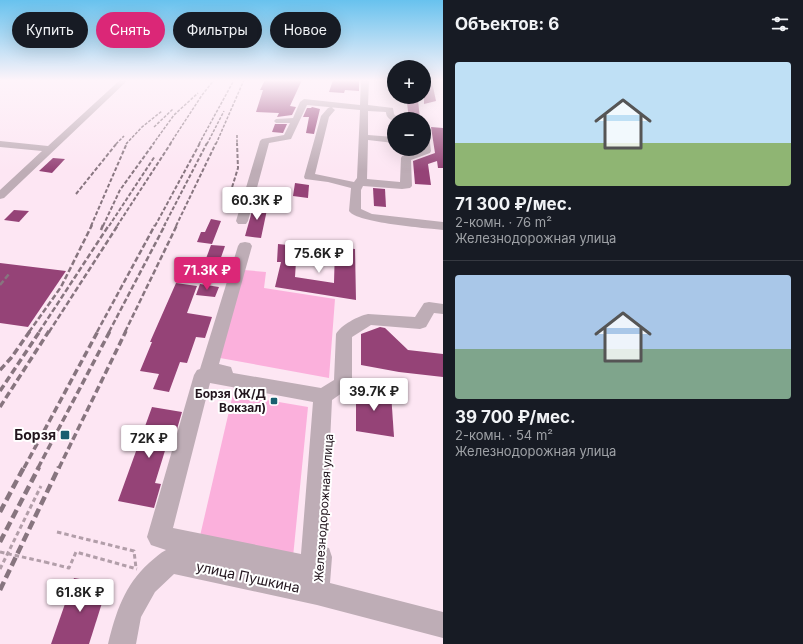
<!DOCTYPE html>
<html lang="ru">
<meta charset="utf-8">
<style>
:root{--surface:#171b24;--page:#20242c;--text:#f1f3f6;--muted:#9ea1a6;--line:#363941;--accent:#db2777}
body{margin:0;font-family:Inter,sans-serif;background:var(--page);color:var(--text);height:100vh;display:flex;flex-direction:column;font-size:15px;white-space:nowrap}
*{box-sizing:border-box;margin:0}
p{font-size:13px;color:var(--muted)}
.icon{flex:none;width:22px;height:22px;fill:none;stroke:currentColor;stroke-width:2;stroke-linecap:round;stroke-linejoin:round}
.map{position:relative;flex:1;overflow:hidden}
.panel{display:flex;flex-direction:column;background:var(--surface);width:360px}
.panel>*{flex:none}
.guide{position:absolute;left:12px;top:12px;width:371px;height:36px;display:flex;gap:8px}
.tools{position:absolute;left:387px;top:60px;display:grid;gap:8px}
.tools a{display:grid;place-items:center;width:44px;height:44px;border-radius:50%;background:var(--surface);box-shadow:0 4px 16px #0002;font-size:20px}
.price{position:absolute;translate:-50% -34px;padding:0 9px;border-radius:4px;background:#fff;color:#222;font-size:13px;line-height:26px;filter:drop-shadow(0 1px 2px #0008)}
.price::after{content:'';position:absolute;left:50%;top:24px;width:12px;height:9px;margin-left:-6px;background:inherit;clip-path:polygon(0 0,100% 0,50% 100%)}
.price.selected{background:var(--accent);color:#fff}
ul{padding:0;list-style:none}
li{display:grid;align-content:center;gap:8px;height:212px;padding:0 12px}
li+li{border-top:1px solid var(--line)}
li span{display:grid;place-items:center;height:124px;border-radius:4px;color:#555}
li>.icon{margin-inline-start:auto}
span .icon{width:72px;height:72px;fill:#fffc;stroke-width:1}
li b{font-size:17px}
h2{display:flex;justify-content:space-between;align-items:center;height:48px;padding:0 12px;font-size:17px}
.pill{padding:0 14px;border-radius:18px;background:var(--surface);box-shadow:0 4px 16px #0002;font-size:14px;line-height:36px}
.pill.selected{background:var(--accent);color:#fff}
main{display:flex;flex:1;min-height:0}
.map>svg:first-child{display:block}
.green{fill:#fbb0dc}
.building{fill:#954377}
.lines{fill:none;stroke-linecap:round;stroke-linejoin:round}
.path{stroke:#b29ea9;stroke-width:3;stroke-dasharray:4.5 3;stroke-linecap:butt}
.minor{fill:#beadb6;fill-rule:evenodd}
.rail-far4{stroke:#87757f;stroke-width:1.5;stroke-dasharray:3 1.5;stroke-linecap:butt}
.rail-far3{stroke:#87757f;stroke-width:2;stroke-dasharray:4 2;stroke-linecap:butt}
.rail-far2{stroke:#87757f;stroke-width:2.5;stroke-dasharray:5.5 2.5;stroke-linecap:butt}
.rail-far1{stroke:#87757f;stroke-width:3.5;stroke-dasharray:7 3.5;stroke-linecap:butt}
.rail{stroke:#87757f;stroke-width:4.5;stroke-dasharray:9 4.5;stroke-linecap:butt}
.path-bridge{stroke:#b29ea9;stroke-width:3;stroke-dasharray:4.5 3;stroke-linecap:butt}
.poi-dot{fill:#185f70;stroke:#fff;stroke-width:1.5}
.labels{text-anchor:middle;stroke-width:4;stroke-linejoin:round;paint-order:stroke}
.poi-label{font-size:12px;font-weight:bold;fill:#23161e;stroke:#fff;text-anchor:end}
.street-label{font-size:12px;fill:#23161e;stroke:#fff}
.near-poi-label{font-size:14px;font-weight:bold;fill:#23161e;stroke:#fff;text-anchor:end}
.near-street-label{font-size:14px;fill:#23161e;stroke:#fff}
</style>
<main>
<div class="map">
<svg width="443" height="644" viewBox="0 0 443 644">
<rect width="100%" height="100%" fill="#fde6f3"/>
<!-- green -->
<g class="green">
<path d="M244,270l22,2 -2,16 71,11 -6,79 -109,-20z"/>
<path d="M233,394l75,13 -15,150 -93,-21z"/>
</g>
<!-- building -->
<g class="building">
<path d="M265,80h37l-12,26 6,1 -4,8 -15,2 2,-4 -23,-1 7,-22h-3z"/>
<path d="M333,80h26v11l-14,-1 -1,3 -15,-1z"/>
<path d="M424,81l8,1 4,19 -12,3z"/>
<path d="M418,100l2,19h-11l-2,-16z"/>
<path d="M312,107l8,2 -6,25 -8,-1 3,-16h-6l4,-9h4z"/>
<path d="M275,124h12l-4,9 -11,-1z"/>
<path d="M431,127l12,1v40h-5l-1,-7 -9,3 3,21 -16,-1 -2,-23 22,-8z"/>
<path d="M53,158l12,1 -13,14 -13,-2z"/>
<path d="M295,183l14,2 -1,13 -15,-2z"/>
<path d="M373,188l12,1 1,18 -12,-1z"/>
<path d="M254,204l14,1 -7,33 -16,-2z"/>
<path d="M14,210l15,1 -10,11 -15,-2z"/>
<path d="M211,219l10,2 -9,23 -15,-2 4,-10h4z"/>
<path d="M278,244l19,2 -2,31 39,6 1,-36 20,2 1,51 -81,-13 6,-25h-4z"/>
<path d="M211,245l14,1 -7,20 -14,-2z"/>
<path d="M0,263l66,8 -38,56 -28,-4z"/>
<path d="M176,283l21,3 -10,27 25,4 -7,21 -9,-1 -9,26 -7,-1 -11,30 -16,-3 6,-15 -19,-3 12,-29h-2z"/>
<path d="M200,284l19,3 -4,10 -19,-2z"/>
<path d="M380,327l5,1 23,22 35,4v23l-44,-5 -38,-7v-31z"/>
<path d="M356,387l35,6 3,44 -38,-6z"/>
<path d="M152,407l30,5 -5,17 -5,-1 -17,55 6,1 -7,24 -36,-7z"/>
<path d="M74,578l34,6 -19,60h-38z"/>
</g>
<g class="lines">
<!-- path -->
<g class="path">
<path d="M57,532l77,19 2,17"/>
<path d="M45,562l24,6 7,-16 61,17"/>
<path d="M0,569l41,-83"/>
</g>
<!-- minor -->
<g class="minor">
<path d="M120,80h8l-124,118 -4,1v-9l42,-39 -42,-4v-6l48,5z"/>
<path d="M361,80h8l-1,25 25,3 1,6 5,5h-5v2c-4,-1 -8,-4 -8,-9l-18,-1v24l26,2v6l-26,-3 -1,39 33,3 1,-24 1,-2 22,-7 1,-9 5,3 1,8 -1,2 -19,7 1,26 -2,2 -8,1 -39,-3 -2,4v19l11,5 71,8v8c-17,-2 -86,-7 -94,-19l2,-23 -23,-6 -23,-3 -1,-2 17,-61 7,-8 3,-1 4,3 -6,7 -14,57 39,8 3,-4 3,-68 -53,-5 -16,34 -22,4 -21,78 -2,3h-8l-2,-3 24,-80 2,-2 22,-4 6,-12h-14l-2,-2 2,-2 17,-1 7,-16 4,-3 56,6z"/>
<path d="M245,242l5,1 2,3 -33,118 12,3 2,6 88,15 13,-8 2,-46c5,-9 22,-18 32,-20l47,3 9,-14 5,-1 14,2v10l-9,-1 -8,14 -6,2 -49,-4 -19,12v46l-3,5 -17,12 -7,147 4,1 3,9 -2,26 113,29v26l-126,-33 -143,-31 -19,18 -14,25 -5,27h-28c8,-32 16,-58 41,-81 6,-5 11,-10 17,-13l-15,-5 -4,-8 47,-162 3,-5 3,-1 38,-123 2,-3zM210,383l103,19 -12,152 -128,-26z"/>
</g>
<!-- rail-far4 -->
<g class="rail-far4">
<path d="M286,82l1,-2"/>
<path d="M154,127l19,-18"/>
<path d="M237,135v9"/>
<path d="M116,144l8,-8"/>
<path d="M126,144l16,-17 20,-16"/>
<path d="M153,144l21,-29 24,-22"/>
<path d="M170,144l32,-49 12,-15"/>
<path d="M199,144l35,-64"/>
<path d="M207,144l17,-33"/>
<path d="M216,144l28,-64"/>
</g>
<!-- rail-far3 -->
<g class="rail-far3">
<path d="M76,194l41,-51"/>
<path d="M225,210l13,-42 -1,-25"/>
<path d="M91,226l36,-83"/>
<path d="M103,226l17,-36 34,-47"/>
<path d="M109,226l46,-70"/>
<path d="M117,226l54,-83"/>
<path d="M155,226l45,-83"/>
<path d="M164,226l43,-83"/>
<path d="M176,226l40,-83"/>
</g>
<!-- rail-far2 -->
<g class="rail-far2">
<path d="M101,230l2,-5"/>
<path d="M0,285l9,-11"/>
<path d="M29,332l32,-45 31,-62"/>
<path d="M39,332l70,-107"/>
<path d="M49,332l69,-107"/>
<path d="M97,332l58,-107"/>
<path d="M109,332l56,-107"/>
<path d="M125,332l52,-107"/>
</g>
<!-- rail-far1 -->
<g class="rail-far1">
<path d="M0,370l11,-12 19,-27"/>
<path d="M0,391l40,-60"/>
<path d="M0,407l49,-76"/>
<path d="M24,468l74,-137"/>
<path d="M38,468l72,-137"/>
<path d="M59,468l67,-137"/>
</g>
<!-- rail -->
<g class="rail">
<path d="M0,512l24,-45"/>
<path d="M0,542l39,-75"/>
<path d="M0,590l59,-123"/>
</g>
<!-- path-bridge -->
<path class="path-bridge" d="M0,552l45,10"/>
</g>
<!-- sky -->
<linearGradient id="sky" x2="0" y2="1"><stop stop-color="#68c2ee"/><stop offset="0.47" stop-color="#fef4fa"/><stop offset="1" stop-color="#fef4fa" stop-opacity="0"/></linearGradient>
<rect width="443" height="171" fill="url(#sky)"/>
<!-- markers -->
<g class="poi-dot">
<rect x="270" y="397" width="8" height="8" rx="2"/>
<rect x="60" y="430" width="10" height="10" rx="2"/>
</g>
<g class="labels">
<!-- poi labels -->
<g class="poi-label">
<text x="266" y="398">Борзя (Ж/Д<tspan x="266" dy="14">Вокзал)</tspan></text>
</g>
<!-- street labels -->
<g class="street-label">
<text transform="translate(324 508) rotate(-86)" y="4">Железнодорожная улица</text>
</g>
<!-- near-poi labels -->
<g class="near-poi-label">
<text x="56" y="440">Борзя</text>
</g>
<!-- near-street labels -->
<g class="near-street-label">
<text transform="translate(248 577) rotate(12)" y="5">улица Пушкина</text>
</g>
</g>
</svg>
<div class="tools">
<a>+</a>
<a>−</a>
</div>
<b class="price" style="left:257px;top:221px">60.3K ₽</b>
<b class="price" style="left:319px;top:274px">75.6K ₽</b>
<b class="price selected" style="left:207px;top:291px">71.3K ₽</b>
<b class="price" style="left:374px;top:412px">39.7K ₽</b>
<b class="price" style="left:149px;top:459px">72K ₽</b>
<b class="price" style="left:80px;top:613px">61.8K ₽</b>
<div class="guide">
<a class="pill">Купить</a>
<a class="pill selected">Снять</a>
<a class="pill">Фильтры</a>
<a class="pill">Новое</a>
</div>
</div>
<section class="panel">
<h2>Объектов: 6<svg class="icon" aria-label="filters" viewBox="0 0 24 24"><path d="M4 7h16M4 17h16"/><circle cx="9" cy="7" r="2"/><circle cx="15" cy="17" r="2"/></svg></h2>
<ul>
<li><span style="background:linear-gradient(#bfe0f5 65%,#8fb573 0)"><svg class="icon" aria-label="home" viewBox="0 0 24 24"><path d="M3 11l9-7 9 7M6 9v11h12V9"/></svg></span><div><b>71 300 ₽/мес.</b><p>2-комн. · 76 m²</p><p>Железнодорожная улица</p></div></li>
<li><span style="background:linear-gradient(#a9c7e8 60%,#7fa58c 0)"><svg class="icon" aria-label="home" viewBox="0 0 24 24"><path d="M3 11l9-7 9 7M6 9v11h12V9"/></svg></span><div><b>39 700 ₽/мес.</b><p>2-комн. · 54 m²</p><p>Железнодорожная улица</p></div></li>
</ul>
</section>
</main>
